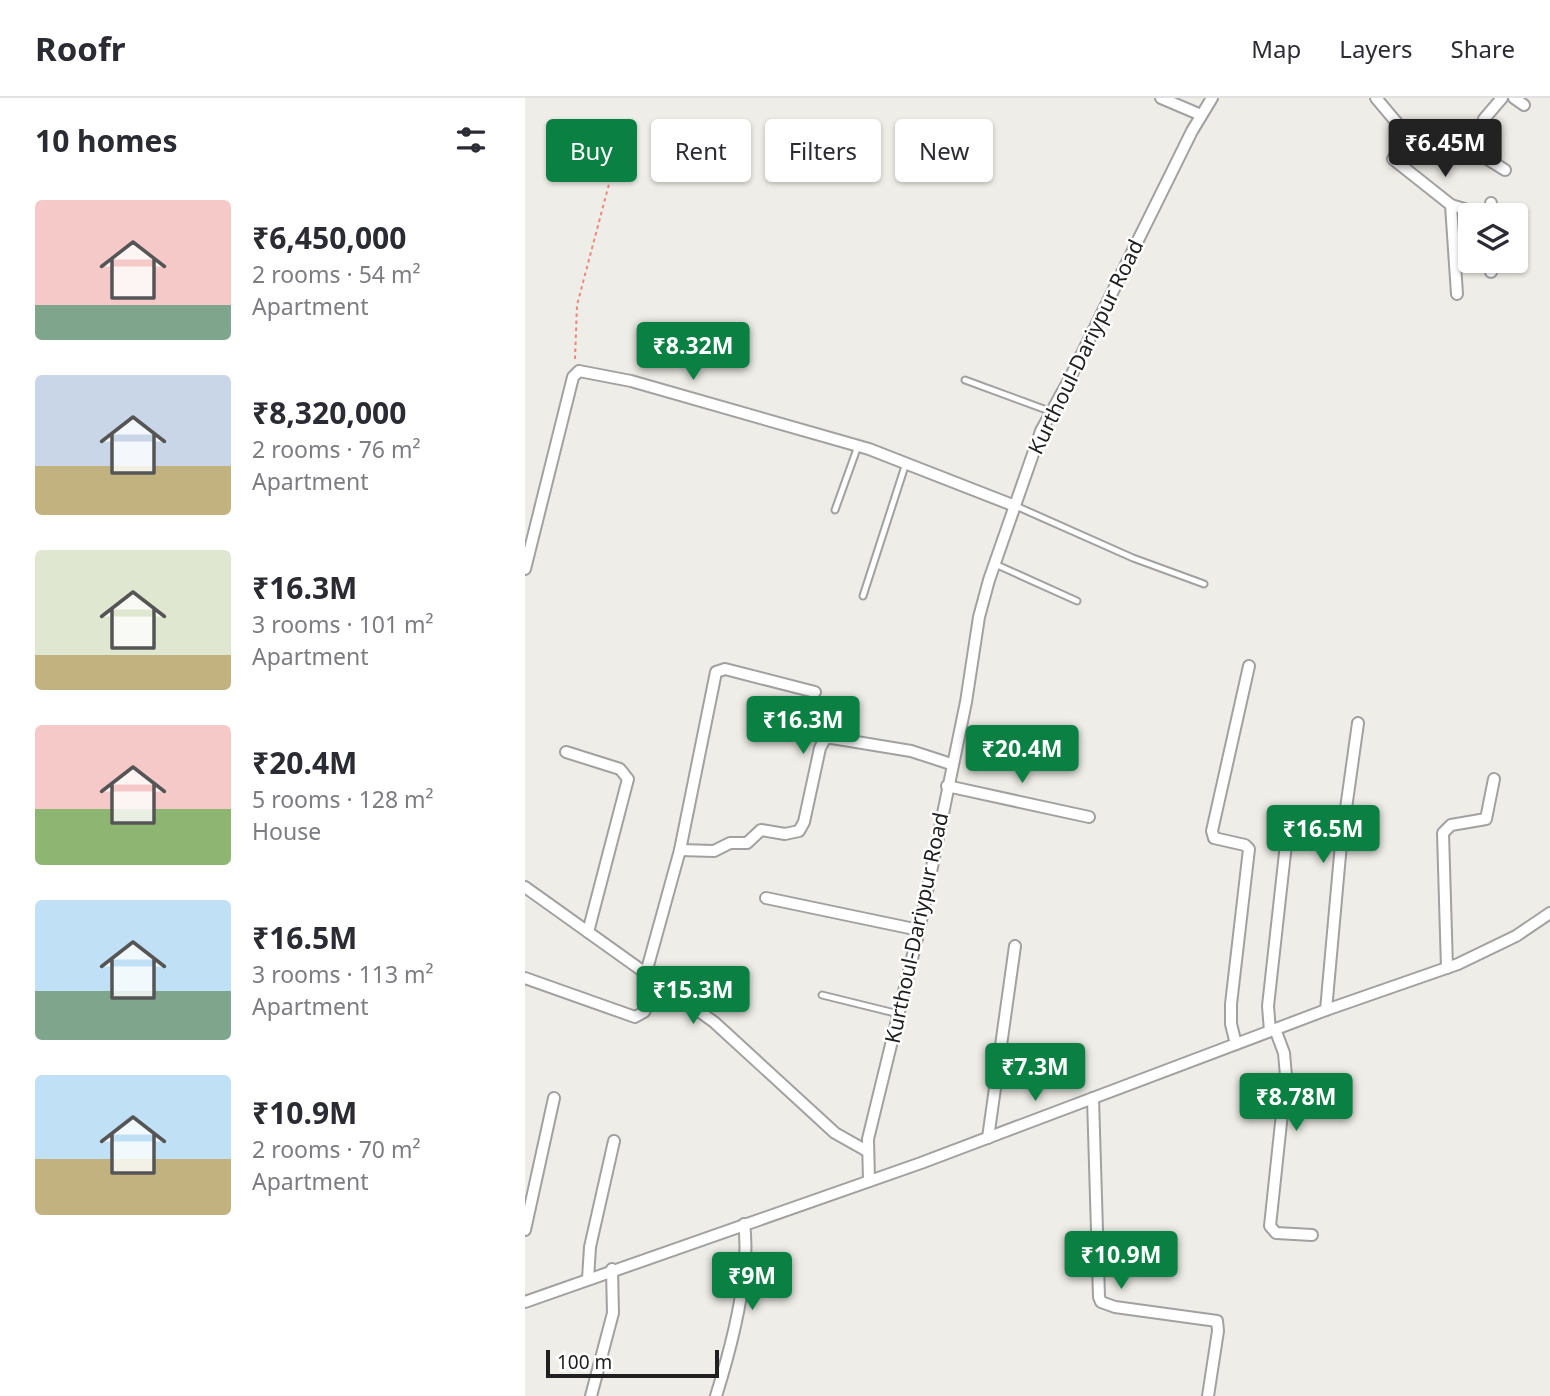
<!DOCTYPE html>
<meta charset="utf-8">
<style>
:root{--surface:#fff;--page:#f2f2f3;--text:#2b2b33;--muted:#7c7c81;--line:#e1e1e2;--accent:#0b8043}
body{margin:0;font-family:"Noto Sans",sans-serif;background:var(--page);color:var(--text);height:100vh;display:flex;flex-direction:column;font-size:26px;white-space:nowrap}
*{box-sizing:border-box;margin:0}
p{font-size:23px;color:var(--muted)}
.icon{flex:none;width:38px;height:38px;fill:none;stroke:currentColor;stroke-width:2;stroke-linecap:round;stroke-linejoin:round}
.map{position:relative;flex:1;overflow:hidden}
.drawer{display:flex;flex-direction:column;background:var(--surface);width:525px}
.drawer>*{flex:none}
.hud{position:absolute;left:21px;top:21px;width:665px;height:63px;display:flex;gap:14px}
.tools{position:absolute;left:933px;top:105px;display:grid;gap:14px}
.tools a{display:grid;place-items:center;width:70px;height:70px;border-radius:7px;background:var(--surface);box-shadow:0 2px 5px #0004;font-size:35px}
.scale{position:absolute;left:21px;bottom:18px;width:173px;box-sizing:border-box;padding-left:7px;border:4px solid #202020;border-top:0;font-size:19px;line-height:24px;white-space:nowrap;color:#202020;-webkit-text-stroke:5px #fff;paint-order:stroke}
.price{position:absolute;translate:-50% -60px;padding:0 16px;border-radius:7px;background:var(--accent);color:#fff;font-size:23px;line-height:46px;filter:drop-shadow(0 2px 4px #0008)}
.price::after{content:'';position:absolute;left:50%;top:42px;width:21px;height:16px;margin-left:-10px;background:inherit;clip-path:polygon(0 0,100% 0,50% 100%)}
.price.current{background:#222;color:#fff}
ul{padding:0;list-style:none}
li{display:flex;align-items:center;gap:21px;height:175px;padding:0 35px}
li span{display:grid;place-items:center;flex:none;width:196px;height:140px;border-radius:7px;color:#555}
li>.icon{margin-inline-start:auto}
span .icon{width:84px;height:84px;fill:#fffc;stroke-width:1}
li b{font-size:30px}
h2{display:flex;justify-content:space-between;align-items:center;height:84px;padding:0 35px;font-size:30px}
.chip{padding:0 24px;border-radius:7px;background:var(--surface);box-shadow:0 2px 5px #0004;font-size:24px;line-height:63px}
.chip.current{background:var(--accent);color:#fff}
header{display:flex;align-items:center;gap:42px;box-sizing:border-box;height:98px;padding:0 35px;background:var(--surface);border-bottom:2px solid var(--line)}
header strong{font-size:33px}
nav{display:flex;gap:38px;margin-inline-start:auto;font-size:24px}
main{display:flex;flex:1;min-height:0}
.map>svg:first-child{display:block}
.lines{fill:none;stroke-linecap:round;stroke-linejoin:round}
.service-casing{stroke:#a1a1a1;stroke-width:9}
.minor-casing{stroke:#a1a1a1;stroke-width:14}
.path{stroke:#ec887b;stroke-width:2;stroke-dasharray:3.5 3.5;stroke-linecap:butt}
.service{stroke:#fff;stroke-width:5}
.minor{stroke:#fff;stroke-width:10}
.labels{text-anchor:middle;stroke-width:5;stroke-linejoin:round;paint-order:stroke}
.street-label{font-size:21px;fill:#202020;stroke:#fff}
</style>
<header>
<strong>Roofr</strong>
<nav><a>Map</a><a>Layers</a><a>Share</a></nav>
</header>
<main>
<section class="drawer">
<h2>10 homes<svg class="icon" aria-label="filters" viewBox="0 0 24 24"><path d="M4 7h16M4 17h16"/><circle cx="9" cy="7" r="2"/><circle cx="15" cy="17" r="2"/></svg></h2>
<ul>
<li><span style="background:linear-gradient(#f6c9c9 75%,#7fa58c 0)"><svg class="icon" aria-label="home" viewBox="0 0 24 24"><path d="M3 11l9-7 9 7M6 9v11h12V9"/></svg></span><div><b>₹6,450,000</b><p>2 rooms · 54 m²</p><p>Apartment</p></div></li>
<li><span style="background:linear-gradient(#c9d6e8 65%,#c2b280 0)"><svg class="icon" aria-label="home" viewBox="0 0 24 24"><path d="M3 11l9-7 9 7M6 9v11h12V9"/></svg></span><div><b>₹8,320,000</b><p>2 rooms · 76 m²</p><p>Apartment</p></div></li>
<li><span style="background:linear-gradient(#dfe7d0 75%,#c2b280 0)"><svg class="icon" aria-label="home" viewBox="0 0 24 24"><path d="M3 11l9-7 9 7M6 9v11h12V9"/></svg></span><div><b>₹16.3M</b><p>3 rooms · 101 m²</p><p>Apartment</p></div></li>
<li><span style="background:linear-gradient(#f6c9c9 60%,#8fb573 0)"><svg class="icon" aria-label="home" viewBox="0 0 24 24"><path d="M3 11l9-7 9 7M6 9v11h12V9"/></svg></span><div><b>₹20.4M</b><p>5 rooms · 128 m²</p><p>House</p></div></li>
<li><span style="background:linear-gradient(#bfe0f5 65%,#7fa58c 0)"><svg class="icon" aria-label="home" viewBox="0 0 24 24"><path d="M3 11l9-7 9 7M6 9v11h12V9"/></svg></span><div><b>₹16.5M</b><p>3 rooms · 113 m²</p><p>Apartment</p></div></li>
<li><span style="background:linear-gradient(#bfe0f5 60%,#c2b280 0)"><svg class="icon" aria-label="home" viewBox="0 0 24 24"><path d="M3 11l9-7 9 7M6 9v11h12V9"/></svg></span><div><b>₹10.9M</b><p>2 rooms · 70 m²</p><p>Apartment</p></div></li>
</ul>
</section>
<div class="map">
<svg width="1025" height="1298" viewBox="0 0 1025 1298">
<rect width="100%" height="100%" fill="#efede7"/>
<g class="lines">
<!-- service casing -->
<g class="service-casing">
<g id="service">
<path d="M440,282l87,32"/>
<path d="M491,408l117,52 71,26"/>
<path d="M310,412l23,-64"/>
<path d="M470,466l82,37"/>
<path d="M338,498l43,-133"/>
<path d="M297,897l77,19"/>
</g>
</g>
<!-- minor casing -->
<g class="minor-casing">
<g id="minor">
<path d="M636,0l40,17"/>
<path d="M851,0l32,38 -15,23 58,46 6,89"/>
<path d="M977,0l-18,21 -11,31 32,20"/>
<path d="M989,0l10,7"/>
<path d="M966,105v12"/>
<path d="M926,107l33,10"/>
<path d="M966,174v-11"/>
<path d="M0,471l48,-192 6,-6 52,10 238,68 146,57"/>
<path d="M41,654l54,17 8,10 -40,153"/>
<path d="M422,688l142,31"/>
<path d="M155,752l34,1 16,-8h17l14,-13 24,4 14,-3 5,-9 16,-74 6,-11 85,14 40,13"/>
<path d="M0,789l189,135 121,111 32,18"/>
<path d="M241,800l153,32"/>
<path d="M922,870l-4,-135 8,-8 35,-6 8,-40"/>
<path d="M121,875l34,-123 36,-178 9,-3 90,23"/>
<path d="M0,880l110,39 9,-5 15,-29"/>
<path d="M801,912l15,-166 17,-121"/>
<path d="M750,931l9,24 2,23 -16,150 6,7 36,2"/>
<path d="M745,933l-2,-25 19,-171"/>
<path d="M711,946l-5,-20v-20l18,-155 -4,-4 -31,-7 -2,-7 37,-165"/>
<path d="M568,1000l6,199 2,5 14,5 102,14 1,10 -10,65"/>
<path d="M463,1040l27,-192"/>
<path d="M344,1083l-1,-42 51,-209 47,-228 13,-85 10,-37 52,-149 27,-49 124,-251 20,-33"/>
<path d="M0,1132l29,-132"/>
<path d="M63,1181l2,-32 24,-106"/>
<path d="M0,1204l396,-139 405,-153 132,-46 58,-28 34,-23"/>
<path d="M66,1298l22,-83 -1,-44"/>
<path d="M191,1298c15,-48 35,-123 28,-172"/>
</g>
</g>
<!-- path -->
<path class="path" d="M50,261l2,-54 45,-170"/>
<!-- service -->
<use href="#service" class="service"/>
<!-- minor -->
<use href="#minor" class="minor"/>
</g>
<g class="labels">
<!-- street labels -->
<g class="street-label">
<text transform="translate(561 249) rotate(-64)" y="7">Kurthoul-Dariypur Road</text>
<text transform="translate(392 830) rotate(-78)" y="7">Kurthoul-Dariypur Road</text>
</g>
</g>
</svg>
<div class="tools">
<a><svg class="icon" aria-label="layers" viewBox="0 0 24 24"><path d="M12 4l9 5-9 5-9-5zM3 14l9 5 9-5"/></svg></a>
</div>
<div class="scale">100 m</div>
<b class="price current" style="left:920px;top:81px">₹6.45M</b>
<b class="price" style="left:168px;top:284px">₹8.32M</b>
<b class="price" style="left:278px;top:658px">₹16.3M</b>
<b class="price" style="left:497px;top:687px">₹20.4M</b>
<b class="price" style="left:798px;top:767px">₹16.5M</b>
<b class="price" style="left:168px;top:928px">₹15.3M</b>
<b class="price" style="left:510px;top:1005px">₹7.3M</b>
<b class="price" style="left:771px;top:1035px">₹8.78M</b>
<b class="price" style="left:596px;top:1193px">₹10.9M</b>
<b class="price" style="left:227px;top:1214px">₹9M</b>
<div class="hud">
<a class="chip current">Buy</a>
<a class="chip">Rent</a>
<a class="chip">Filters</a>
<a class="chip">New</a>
</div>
</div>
</main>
